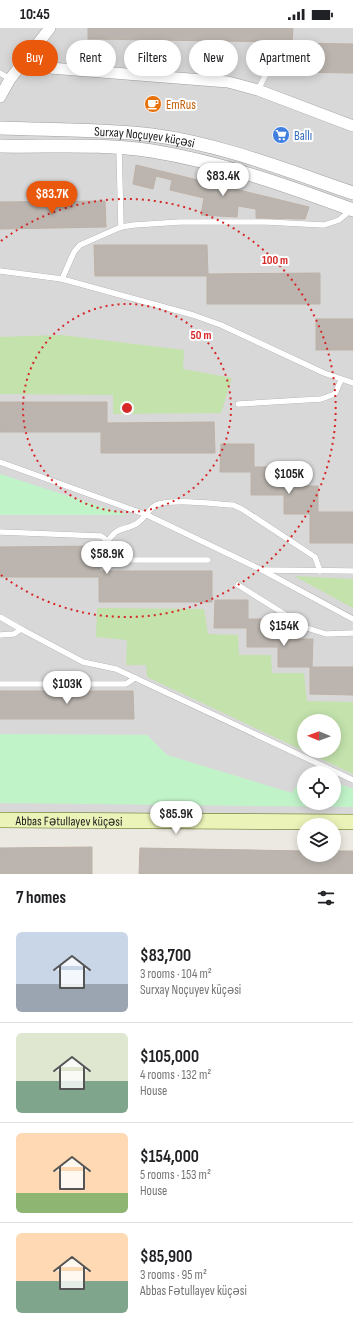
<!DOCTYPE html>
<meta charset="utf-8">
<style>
:root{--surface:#fff;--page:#f6f6f6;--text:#202124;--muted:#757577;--line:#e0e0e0;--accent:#ea580c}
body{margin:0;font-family:"Sofia Sans Condensed",sans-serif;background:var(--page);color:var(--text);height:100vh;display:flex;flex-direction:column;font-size:15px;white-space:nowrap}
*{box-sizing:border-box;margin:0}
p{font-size:13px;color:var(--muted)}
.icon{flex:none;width:22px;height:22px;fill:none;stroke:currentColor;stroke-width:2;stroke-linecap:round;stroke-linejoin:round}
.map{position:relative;height:846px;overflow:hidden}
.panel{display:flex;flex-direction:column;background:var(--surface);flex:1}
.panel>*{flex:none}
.top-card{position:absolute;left:12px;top:12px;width:329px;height:36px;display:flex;gap:8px}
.needle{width:26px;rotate:271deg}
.fabs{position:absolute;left:297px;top:686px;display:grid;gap:8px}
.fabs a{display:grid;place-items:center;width:44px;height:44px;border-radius:50%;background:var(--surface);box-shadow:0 2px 10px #0003;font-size:20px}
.price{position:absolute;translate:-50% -34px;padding:0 9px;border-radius:14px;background:#fff;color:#222;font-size:13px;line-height:26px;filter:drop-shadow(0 1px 2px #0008)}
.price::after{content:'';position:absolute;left:50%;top:24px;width:12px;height:9px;margin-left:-6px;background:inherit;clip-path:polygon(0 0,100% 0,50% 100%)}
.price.current{background:var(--accent);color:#fff}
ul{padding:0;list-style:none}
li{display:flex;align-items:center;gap:12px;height:100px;padding:0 16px}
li+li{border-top:1px solid var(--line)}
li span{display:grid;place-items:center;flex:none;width:112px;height:80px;border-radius:6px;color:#555}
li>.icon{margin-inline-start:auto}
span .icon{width:48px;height:48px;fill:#fffc;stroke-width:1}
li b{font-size:17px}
h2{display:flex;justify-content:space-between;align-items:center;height:48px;padding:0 16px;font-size:17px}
.pill{padding:0 14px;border-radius:18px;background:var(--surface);box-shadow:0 2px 10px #0003;font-size:14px;line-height:36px}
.pill.current{background:var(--accent);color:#fff}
.status{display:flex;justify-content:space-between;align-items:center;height:28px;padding:0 20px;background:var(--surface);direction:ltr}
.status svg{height:11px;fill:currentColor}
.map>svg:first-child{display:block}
.residential{fill:#d9d8d8;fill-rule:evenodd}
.grass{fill:#c3e2ac;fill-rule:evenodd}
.park{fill:#c1f3c9}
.building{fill:#bcb5af;stroke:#bcb1a6}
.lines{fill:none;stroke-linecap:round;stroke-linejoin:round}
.service-casing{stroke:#9f9f9f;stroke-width:6}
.minor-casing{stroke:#9f9f9f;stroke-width:12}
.tertiary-casing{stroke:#9f9f9f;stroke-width:14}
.secondary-casing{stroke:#57660e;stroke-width:16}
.service{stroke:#fff;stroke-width:5.5}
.minor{stroke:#fff;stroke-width:11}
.tertiary{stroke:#fff;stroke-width:13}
.secondary{stroke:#ecf3b9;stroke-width:15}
.ring{fill:none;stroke:#d62828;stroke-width:2;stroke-dasharray:2 4}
.labels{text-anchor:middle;stroke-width:4;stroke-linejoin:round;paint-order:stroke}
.food-label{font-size:13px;fill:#c56008;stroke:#fff;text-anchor:start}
.shop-label{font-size:13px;fill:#366cbe;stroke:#fff;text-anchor:start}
.street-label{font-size:13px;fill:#1b1b1b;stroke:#fff}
.centre{fill:#d62828;stroke:#fff;stroke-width:2}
.ring-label{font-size:12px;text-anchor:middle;font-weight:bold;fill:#d62828;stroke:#fff;stroke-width:4;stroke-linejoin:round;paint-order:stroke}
</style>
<div class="status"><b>10:45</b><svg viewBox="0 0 49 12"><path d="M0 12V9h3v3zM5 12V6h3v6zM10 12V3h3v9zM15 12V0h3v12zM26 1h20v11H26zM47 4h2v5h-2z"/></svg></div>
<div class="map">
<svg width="353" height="846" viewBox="0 0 353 846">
<rect width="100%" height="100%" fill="#ece9e2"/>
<!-- residential -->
<path class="residential" d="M0,0h353v799l-353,-5zM304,693h30v30h-30zM304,745h30v30h-30z"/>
<!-- grass -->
<g class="grass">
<path d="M61,307l123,15 -1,19 49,9 -11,35 -108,1v-19l-113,-1v-57z"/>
<path d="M294,548l59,3v29z"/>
<path d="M97,580l107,1 4,25 30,1 1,20h32l1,18h32l3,28 46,1v72l-206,-97 -1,-12h-20l1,-25 -31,-3zM304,693h30v30h-30z"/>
</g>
<!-- park -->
<g class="park">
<path d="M0,446l127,41h-127z"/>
<path d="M0,706l147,1 20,20 125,38 12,-19v29h30v-21l19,7v18l-353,-4z"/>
</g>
<!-- building -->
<g class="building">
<path d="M88,0h205l-1,14 -204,-3z"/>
<path d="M285,15l68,1v29l-68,-1z"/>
<path d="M136,137l173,42 -4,12 -49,-1v-9l-18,-3 -1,11 -36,-2 3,-17 -34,-8 2,-10 -16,-4 -3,13 -20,-5z"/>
<path d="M105,173l1,26 -106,2v-27z"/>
<path d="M94,217h113l1,29 112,-1v31h-113v-28h-112z"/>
<rect x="316" y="291" width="37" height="31"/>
<path d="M0,374h107v21l107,-1 1,31h-114v-21h-101z"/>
<path d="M221,416h33v23h31v19h33v26h35v31h-43v-29h-26v-19h-33v-23h-31z"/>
<path d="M100,518v25h112v31h-113v-25h-99v-30z"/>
<path d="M215,572h33v19h33v20h32l-1,28h41v28l-43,-1v-27h-32v-20h-31v-19h-33z"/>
<path d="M0,663h133l1,28h-134z"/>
<path d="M92,819v27h-92v-26z"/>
<path d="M140,820l164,3v4h30v-4h19v23h-214z"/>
</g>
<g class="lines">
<!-- service casing -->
<g class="service-casing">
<g id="service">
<path d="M0,45l10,6"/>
<path d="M258,62l19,-38"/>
<path d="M119,120l2,79"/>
<path d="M0,243l62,8 131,36 28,10 103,48 29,10"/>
<path d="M62,251l12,-27 6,-7 41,-18 13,-2 46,-3h87l57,3 15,-5 12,-10"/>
<path d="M238,376l83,-5 14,-5 6,-14"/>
<path d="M0,434l147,53 115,55 91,49"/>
<path d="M0,504l101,4c11,7 18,22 31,24h76"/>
<path d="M108,513c10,-15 15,-10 28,-17 9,-5 12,-15 20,-19 15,-7 59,-1 77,0l9,4 73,48 5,14"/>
<path d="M263,542l90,1"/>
<path d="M238,557l69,43 19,6 27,-1"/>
<path d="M0,589l21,12"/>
<path d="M0,607l14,-1 7,-5 62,33 33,7 237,111"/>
<path d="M0,656h126l9,-6"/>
</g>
</g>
<!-- minor casing -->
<g class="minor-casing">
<g id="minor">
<path d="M25,32l12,5 13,3 178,14 30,8 95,36"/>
<path d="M0,69l10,-18 40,-51"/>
</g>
</g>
<!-- tertiary casing -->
<g class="tertiary-casing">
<g id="tertiary">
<path id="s1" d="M0,100c50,2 102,1 152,7 69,9 136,36 201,58"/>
<path d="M0,118c50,1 102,-3 152,5 68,11 136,35 201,59"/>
</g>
</g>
<!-- secondary casing -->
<g class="secondary-casing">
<g id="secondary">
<path id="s2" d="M0,792l353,2"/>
</g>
</g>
<!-- service -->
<use href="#service" class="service"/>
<!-- minor -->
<use href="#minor" class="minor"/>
<!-- tertiary -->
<use href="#tertiary" class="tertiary"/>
<!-- secondary -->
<use href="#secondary" class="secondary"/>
</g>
<!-- distance rings -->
<g class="ring">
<circle cx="127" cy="380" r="104"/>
<path d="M1 213A209 209 0 1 1 1 547"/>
</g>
<!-- icons -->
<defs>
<g id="cafe-disc" transform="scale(0.9)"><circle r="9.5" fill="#e8710a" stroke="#fff"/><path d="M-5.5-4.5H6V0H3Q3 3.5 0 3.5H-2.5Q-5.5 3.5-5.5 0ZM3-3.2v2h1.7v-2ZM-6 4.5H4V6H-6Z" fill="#fff"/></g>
<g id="supermarket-disc" transform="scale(0.9)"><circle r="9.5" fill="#3f7fe0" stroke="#fff"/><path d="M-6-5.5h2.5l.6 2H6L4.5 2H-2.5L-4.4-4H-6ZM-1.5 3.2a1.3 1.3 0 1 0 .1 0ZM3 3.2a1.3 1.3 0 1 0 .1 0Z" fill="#fff"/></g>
</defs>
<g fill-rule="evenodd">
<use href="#cafe-disc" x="153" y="76"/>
<use href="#supermarket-disc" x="281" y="107"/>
</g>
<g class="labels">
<!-- food labels -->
<g class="food-label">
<text x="166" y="81">EmRus</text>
</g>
<!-- shop labels -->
<g class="shop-label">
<text x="294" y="112">Ballı</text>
</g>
<!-- street labels -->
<g class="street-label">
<text dy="5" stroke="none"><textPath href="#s1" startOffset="145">Surxay Noçuyev küçəsi</textPath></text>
<text dy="5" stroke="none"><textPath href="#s2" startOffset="69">Abbas Fətullayev küçəsi</textPath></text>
</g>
</g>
<circle cx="127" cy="380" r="6" class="centre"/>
<g class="ring-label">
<text x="275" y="236">100 m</text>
<text x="201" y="311">50 m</text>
</g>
</svg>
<div class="fabs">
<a><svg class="needle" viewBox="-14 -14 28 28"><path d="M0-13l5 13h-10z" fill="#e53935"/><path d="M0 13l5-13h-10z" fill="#757577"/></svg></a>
<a><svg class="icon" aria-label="locate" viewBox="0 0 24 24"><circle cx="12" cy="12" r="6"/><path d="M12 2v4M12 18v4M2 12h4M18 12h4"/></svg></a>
<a><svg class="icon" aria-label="layers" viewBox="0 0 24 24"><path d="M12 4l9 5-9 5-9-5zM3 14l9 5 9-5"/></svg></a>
</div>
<b class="price" style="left:223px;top:169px">$83.4K</b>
<b class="price current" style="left:52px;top:187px">$83.7K</b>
<b class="price" style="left:289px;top:467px">$105K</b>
<b class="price" style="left:107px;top:547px">$58.9K</b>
<b class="price" style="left:284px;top:619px">$154K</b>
<b class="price" style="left:67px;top:677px">$103K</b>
<b class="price" style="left:176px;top:807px">$85.9K</b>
<div class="top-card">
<a class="pill current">Buy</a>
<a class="pill">Rent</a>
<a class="pill">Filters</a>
<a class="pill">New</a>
<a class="pill">Apartment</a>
</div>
</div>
<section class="panel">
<h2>7 homes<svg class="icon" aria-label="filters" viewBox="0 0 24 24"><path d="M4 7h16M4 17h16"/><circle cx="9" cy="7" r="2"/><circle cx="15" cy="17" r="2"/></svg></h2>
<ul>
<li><span style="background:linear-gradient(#c9d6e8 65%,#9aa5b1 0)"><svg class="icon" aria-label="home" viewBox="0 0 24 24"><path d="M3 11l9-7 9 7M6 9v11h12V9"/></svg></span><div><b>$83,700</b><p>3 rooms · 104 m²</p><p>Surxay Noçuyev küçəsi</p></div></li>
<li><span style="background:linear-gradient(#dfe7d0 60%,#7fa58c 0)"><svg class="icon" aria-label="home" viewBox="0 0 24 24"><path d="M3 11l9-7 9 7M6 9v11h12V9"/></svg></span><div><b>$105,000</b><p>4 rooms · 132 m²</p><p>House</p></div></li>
<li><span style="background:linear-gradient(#ffd9b3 75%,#8fb573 0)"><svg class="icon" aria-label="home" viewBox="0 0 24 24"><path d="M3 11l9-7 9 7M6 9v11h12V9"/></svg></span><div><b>$154,000</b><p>5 rooms · 153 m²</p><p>House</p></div></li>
<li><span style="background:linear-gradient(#ffd9b3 60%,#7fa58c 0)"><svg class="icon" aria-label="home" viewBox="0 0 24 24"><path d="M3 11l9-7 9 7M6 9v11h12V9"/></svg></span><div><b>$85,900</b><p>3 rooms · 95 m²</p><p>Abbas Fətullayev küçəsi</p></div></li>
</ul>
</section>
